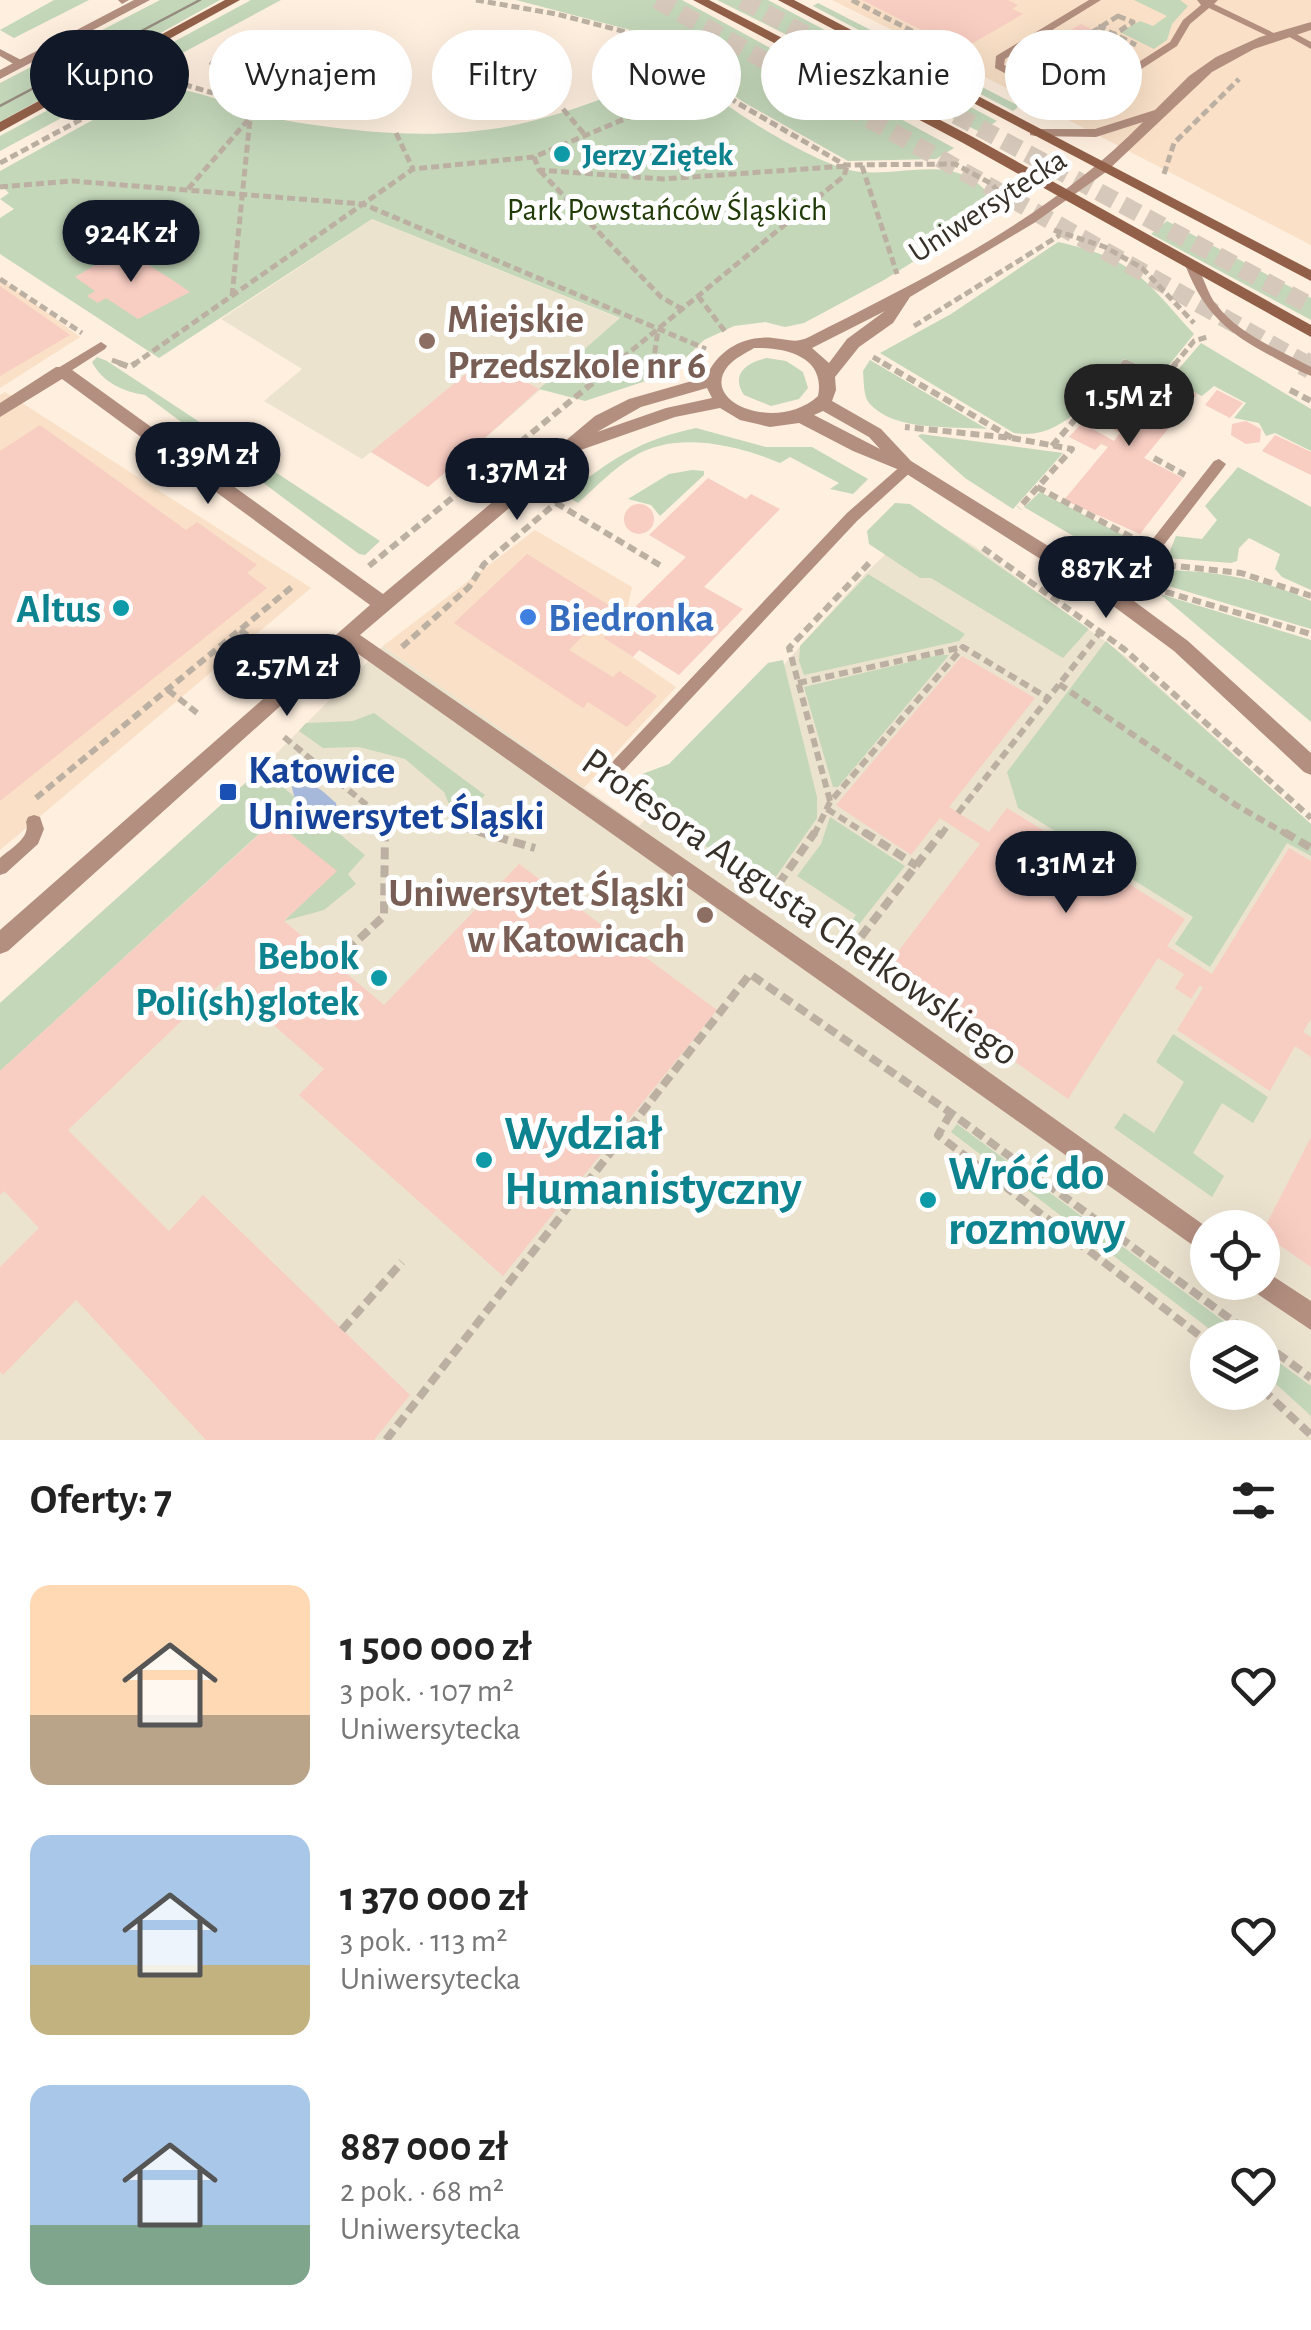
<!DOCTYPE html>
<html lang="pl">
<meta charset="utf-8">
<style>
:root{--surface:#fff;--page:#f6f6f6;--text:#222;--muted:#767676;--accent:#111827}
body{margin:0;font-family:"Alegreya Sans",sans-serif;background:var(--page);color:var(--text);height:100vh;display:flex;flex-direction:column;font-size:38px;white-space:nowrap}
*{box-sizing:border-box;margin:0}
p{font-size:32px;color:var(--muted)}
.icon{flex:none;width:55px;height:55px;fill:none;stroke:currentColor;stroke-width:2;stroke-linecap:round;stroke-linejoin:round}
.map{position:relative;height:1440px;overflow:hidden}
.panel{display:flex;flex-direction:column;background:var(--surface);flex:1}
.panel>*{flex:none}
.hud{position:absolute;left:30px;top:30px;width:1252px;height:90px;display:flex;gap:20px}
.buttons{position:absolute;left:1190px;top:1210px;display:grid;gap:20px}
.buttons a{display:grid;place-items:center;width:90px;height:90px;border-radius:50%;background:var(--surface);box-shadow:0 10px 40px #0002;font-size:50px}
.price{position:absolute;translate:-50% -85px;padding:0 22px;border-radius:35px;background:var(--accent);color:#fff;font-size:32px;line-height:65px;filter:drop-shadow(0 2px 5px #0008)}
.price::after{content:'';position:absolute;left:50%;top:60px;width:30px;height:22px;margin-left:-15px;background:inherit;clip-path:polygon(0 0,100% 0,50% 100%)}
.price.on{background:#222;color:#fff}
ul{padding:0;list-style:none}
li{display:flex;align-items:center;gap:30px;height:250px;padding:0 30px}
li span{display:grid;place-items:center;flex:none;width:280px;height:200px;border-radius:20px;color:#555}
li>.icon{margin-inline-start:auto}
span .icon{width:120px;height:120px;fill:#fffc;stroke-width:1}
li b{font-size:42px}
h2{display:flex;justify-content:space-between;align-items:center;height:120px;padding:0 30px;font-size:42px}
.tag{padding:0 35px;border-radius:45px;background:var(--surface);box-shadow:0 10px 40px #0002;font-size:35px;line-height:90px}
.tag.on{background:var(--accent);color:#fff}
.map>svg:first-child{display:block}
.built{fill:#f9e0c7}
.education{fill:#ece3cf;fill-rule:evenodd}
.green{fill:#c4d7b9}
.water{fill:#a7b9da}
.building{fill:#f8cdc2}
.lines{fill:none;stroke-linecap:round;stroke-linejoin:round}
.primary-tunnel-far1{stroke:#d6c9bb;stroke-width:18;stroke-dasharray:18 9;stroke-linecap:butt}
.primary-tunnel{stroke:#d6c9bb;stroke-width:24;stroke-dasharray:24 11;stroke-linecap:butt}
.path-far2{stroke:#bcb0a3;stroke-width:5;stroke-dasharray:8 4;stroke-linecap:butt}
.path-far1{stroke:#bcb0a3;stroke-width:6;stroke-dasharray:9 5;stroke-linecap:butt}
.path{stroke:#bcb0a3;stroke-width:8;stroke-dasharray:12 6;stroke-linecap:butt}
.lane{fill:#b38f7f;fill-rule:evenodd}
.street{fill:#b38f7f;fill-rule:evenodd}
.secondary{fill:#926048;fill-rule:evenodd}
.tram{stroke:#968c80;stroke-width:2.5}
.culture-dot{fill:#0f9aa8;stroke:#fff;stroke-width:4}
.education-dot{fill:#8d6e63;stroke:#fff;stroke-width:4}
.shop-dot{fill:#3f7fe0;stroke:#fff;stroke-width:4}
.transit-dot{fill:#1a4fb4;stroke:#fff;stroke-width:4}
.labels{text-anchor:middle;stroke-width:10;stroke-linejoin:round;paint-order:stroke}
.far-culture-label{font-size:32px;font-weight:bold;fill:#0d838f;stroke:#fff;text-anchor:start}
.far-street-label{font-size:32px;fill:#38312a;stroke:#fff}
.far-park-label{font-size:32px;fill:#203a08;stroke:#fff}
.education-label{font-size:40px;font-weight:bold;fill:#785e54;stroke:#fff;text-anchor:start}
.culture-label{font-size:40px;font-weight:bold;fill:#0d838f;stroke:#fff;text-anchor:end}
.shop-label{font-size:40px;font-weight:bold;fill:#366cbe;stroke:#fff;text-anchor:start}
.transit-label{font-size:40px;font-weight:bold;fill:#164399;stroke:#fff;text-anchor:start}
.street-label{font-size:40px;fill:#38312a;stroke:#fff}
.near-culture-label{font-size:48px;font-weight:bold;fill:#0d838f;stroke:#fff;text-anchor:start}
</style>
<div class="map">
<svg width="1311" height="1440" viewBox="0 0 1311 1440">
<rect width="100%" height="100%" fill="#feefdf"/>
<!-- built -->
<g class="built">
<path d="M832,0h479v245l-359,-185z"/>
<path d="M0,278l80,59 -80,51z"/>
<path d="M5,392l306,196 -311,262v-455z"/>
<path d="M535,530l97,57 -6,29 -21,22 71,49 -92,101 -201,-142z"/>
</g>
<!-- education -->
<g class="education">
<path d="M372,219l249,100 -154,135 6,4 -14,12 -7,-4 -24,21 -57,-35 -9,7 -98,-58 38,-32 -81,-50z"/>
<path d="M925,516l49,30 150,109 187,169v616h-1311v-437l261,-234 122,-123 256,180 227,-253zM1208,1228h54v54h-54zM1208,1338h54v54h-54z"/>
</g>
<!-- green -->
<g class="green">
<path d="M54,0h35l-75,38 -14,-8z"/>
<path d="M160,0h60l-220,122v-39z"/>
<path d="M251,0h30l-281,151v-15z"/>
<path d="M516,0h166l272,148 -18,11 -88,2 -103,-58 -103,-70z"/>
<path d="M717,0h51l229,121 -17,11z"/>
<path d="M1134,0h46l8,6 -16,18 -5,16 -13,9 -34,-17 20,-11 13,5 14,-10z"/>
<path d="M818,3l199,102v3l-4,3 -200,-105z"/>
<path d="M680,68c31,31 138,101 181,104 53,4 102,-23 138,36l-115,72 -80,43 -19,4 -20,-5 -31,4 -30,14 -34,33 -85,28 -46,-12 81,-71 -248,-99 -213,139 -159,-104v-36l14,-9 -14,-10 9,-6 -9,-8v-14l149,-82c37,-8 100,25 140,32 72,12 148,19 221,5 56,-11 113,-35 170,-58z"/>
<path d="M1167,221l144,77v22l-160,-86z"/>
<path d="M1058,242c77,17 86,37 136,92l-33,41 -37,-16c-32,34 -58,82 -110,74l-134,-80 71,-39z"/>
<path d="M1201,343l110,66v42l-36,-18 -9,3 -7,-13 -25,-5 12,-15 -32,-17 -12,10 -33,-16z"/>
<path d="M97,357l10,4 273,180 -15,14 -6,-1 -214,-159c-21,-3 -43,-13 -53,-33z"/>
<path d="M767,358l19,3 17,11 5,16 -9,11 -28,7 -27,-11c-14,-21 3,-33 23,-37z"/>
<path d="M870,360l117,69c-35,-3 -93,3 -118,-26 -6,-8 -5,-23 -6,-32z"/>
<path d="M696,428l70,19h46l56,32 -15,15 -23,-5 9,-6 -49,-26 -10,6c-43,-18 -105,-33 -147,-6 -20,12 -37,30 -55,46l-12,-7c40,-35 77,-57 130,-68z"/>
<path d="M921,434l142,19 -50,56 -48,-31 -47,-42z"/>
<path d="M1238,467l73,40v83l-29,-13 -7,-8 5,-15 -31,-16 -10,10 -2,13 -6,2 -64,-5 9,-22 26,3 15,-19 -12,-14z"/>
<path d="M692,470l12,1v4l-44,41 -9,-11 -23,-6 41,-25z"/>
<path d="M1040,492l98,51 -13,15 -16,-1 -85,-50z"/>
<path d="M895,503l15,1 179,125 -26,29 -132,-80h-11l-51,-34 -2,-13z"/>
<path d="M1148,570c58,-1 111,7 163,31v28l-169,-51z"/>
<path d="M868,574l97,60 -6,7 -155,34 -5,-14 1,-15z"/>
<path d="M1160,594l151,46v82z"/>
<path d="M1106,641l205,183v32l-24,-13 -77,124 -35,-23 18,-27 -175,-109 -11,-36z"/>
<path d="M939,655h10l-111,132h-5l-29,-100z"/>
<path d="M783,660l34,137v21l-49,70 -136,-92 5,-20 32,-12 99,-101z"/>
<path d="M374,713l111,82 -18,18 -16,-4 -7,-17 -39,-33 -46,-12 -36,1 -24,-17 7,-8 47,-2z"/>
<path d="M261,769l104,86 -17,19 8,10 -32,26 -40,11 52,-50 -63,-50 -273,250v-68z"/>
<path d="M830,817l75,49 -60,76 -6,-4 17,-23 -59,-39 24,-32z"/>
<path d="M1173,1034l95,63 -15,26 -31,-20 -29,50 31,23 -12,21 -98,-69 10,-15 30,20 30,-51 -28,-20z"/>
<path d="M957,1124l288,213h-25l-269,-205z"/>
<path d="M1263,1351l48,35v30l-48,-44z"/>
</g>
<!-- water -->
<path class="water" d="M296,781c17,0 28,11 40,22l1,7 -6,6c-21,0 -37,-8 -39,-30z"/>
<!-- building -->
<g class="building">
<path d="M862,0h146l10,5 -6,4 11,5 -62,36z"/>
<path d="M1081,24l41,20 -49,31 -36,-17 26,-17 -6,-3z"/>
<path d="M123,249l51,32 16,11 -52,27 -32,-21 -8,5 -11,-7 8,-5 -20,-14z"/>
<path d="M0,286l70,49 -70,41z"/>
<path d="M484,359l55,30 -72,65 6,4 -14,12 -6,-4 -25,21 -57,-35z"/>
<path d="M1125,366l72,28 -53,64 39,20 -43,56 -76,-34 44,-53 -7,-3 -6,6 -26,-13 13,-14 32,18 6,-8 -38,-19z"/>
<path d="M1217,390l26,13 -13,15 -25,-13z"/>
<path d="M1246,421l15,8 -1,13 -14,2 -15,-9 1,-11z"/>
<path d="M40,425l146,105 11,-8 60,43 -10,8 20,15 -267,213v-350z"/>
<path d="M1275,435l36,17v23l-49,-24z"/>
<path d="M708,478l38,21 5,-5 29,15 -76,78 39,22 -64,66 -40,-25 -6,7 -29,-19 6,-6 -14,-9 -27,27 44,27 6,-6 38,25 -30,31 -39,-25 -5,6 -129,-85 73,-69 99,62 60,-59 -37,-22z"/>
<circle cx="639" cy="519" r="15"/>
<path d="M962,656l73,42 -86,109 40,25 18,-24 178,111 -18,27 45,28 77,-126 22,13v158l-8,13 8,5v20l-16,-11 -25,45 -93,-61 26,-42 -3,-3 -9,14 -16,-11 9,-14 -26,-16 -90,141 -184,-129 96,-126 -40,-26 -29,37 -75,-50z"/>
<path d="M274,821l63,50 -53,50 100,84 135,-141 198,146 -214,266 -204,-181 25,-26 -101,-88 -155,149 101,101 34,-36 207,200 -36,45h-168l-130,-140 -73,75 -3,-3v-105l39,-39 -35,-37 -4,4v-124z"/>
<path d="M1311,1137v130l-49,-34z"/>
</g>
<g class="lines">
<!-- primary-tunnel-far1 -->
<g class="primary-tunnel-far1">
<path d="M657,0l651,365"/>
<path d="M742,0l569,306"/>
</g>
<!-- primary-tunnel -->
<path class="primary-tunnel" d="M1303,363l8,4"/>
<!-- path-far2 -->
<g class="path-far2">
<path d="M476,0l80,14 78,20 105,70 106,61 110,-1 37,20 20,25"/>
<path d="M852,0l130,67"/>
<path d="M1118,16l15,6 -68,46 -17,-8z"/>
<path d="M1098,26l38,19"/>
<path d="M210,62l20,13"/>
<path d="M563,109l22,26"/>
<path d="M396,133l17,36"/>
<path d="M534,157l5,13 124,9 184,-13 -3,10 -230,189"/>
<path d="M0,163l145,-78 34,-2 34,10"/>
<path d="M862,166l35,108"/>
<path d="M540,171l121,126 21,12"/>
<path d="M1164,174l10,-31 65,-64"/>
<path d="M0,187l72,-6 291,23 343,145"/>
<path d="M188,189l66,-76"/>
<path d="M1054,230l51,17 37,21 52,55"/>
<path d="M0,279l82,54"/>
<path d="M232,296l18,-177"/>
<path d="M698,296l29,38"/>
<path d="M914,326l146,-91"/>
<path d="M873,357l14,8"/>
<path d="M112,360l13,5"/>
<path d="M133,365l280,-196 121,-12 119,-50 51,-28"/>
<path d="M653,365l5,-35"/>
<path d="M1122,365l3,-3 7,3"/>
<path d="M1174,365l20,-24 13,-4"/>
</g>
<!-- path-far1 -->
<g class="path-far1">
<path d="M119,363l11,4 6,-4"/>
<path d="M883,363l129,75 -107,-11"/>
<path d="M1126,363l37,16 13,-16"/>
<path d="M651,377l2,-14"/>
<path d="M1290,390l21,11"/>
<path d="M1012,438l60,11 -53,59"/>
<path d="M1052,446l72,-83"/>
<path d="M1154,458l31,17"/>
<path d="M1037,487l96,51"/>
<path d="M556,503l107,64"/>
<path d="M983,548l141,101 187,169"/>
<path d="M1167,565l74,8 70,23"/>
<path d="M369,566l248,-203"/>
<path d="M1152,588l159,46"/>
<path d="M240,630l32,23"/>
<path d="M402,647l67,-60 15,-23 72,-61 11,-17"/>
<path d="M798,683l165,-36"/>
<path d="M1059,684l177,121 52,30"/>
<path d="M168,690l33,26"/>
<path d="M284,737l101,83 38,-3 65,18"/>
<path d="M36,798l257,-212"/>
<path d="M830,801l-41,-153 83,-88"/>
<path d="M827,809l41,26"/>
<path d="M958,813l143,-182"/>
<path d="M385,835v-15"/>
<path d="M814,835l16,-33 133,-155 85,51"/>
<path d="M941,835l8,-11"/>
</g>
<!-- path -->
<g class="path">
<path d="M479,832l56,16"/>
<path d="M864,832l53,34"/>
<path d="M1284,832l27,16"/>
<path d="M768,899l47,-67"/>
<path d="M850,951l92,-119"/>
<path d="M333,963l51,-47 1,-84"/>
<path d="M951,1113l-13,22 270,207"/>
<path d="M342,1330l60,-68"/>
<path d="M1262,1342l49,36"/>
<path d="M1262,1389l49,46"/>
<path d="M386,1440l364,-466 201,139 305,225"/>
</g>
<!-- lane -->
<g class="lane">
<path d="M118,0h11l-7,4z"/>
<path d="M1089,0h12l-96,59 -1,6 30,15 22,-13h8v4l-22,13 26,14 13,1 89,-57 13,-22 18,-15 -4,-5h21l-4,4 66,32 -8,2 -63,-30 -19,16 -13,22 -90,58 -25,-1 -67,-35 1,-12z"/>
<path d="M1287,29l24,13v7l-27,-15 -2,-2z"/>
<path d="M0,49l25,13 1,2 -9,2 -17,-10z"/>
<path d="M1192,263c12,9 14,29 24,41 23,31 62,45 95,63v9c-13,-5 -24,-12 -36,-18 -46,-24 -70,-43 -89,-91z"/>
<path d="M101,342l6,4 -2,3 -39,25h-8v-6z"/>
<path d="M1219,459l7,5 -2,3 -88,114 -19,18h-10l-2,-4 21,-22 88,-112z"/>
<path d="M908,462l7,5 -2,3 -56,51 -233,249 -5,2 -5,-2 -3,-5 3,-5 233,-247 56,-49z"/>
<path d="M34,815l6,2 4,12 -6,15 -32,29 -6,2v-17c11,-10 31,-20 26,-36l2,-5z"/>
</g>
<!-- street -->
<g class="street">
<path d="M134,0h16l-150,79v-9z"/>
<path d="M1311,22v8l-57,19 -42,23 -106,100 -72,51 -124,74 -17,26 -34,24 -24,30 1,13 -4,11 49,28 30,32 208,129 69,51 123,112v22l-7,-3 -130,-121 -69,-51 -203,-129 -49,-20 -54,-28 -29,4 -30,-7 -20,-12 -45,9 -100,35 -215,183 490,338 358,255v28l-861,-610 -339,305 -8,3v-24l370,-325 -308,-226 -62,38v-14l56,-36h12l315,227 212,-178 34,-17 77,-22c12,-27 37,-42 67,-39 14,1 22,6 36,-1 116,-59 242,-120 334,-215l-47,15 -61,-1 -5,-1v-6h65l60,-19 34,-34 27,-19 44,-20zM885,311l-38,28 -18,24 -17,-15zM754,348c32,-1 72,9 64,48 -40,37 -120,7 -90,-30 7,-8 18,-13 26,-18zM707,388l5,10 -46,10 -69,24 44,-25zM823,411l46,26 11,12 -66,-34z"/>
<path d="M1262,1269l49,32v29l-58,-39 -4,-9h13z"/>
</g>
<!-- secondary -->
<g class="secondary">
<path d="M225,0h15l-240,132v-10z"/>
<path d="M693,0h16l264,137 338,188v12l-348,-194z"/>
<path d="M778,0h16l517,270v11z"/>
</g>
<!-- tram -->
<path class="tram" d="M0,106l200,-106"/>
</g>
<!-- markers -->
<g class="culture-dot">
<circle cx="562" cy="154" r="10"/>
<circle cx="121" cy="608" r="10"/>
<circle cx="379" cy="978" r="10"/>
<circle cx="484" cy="1160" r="10"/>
<circle cx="928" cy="1200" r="10"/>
</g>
<g class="education-dot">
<circle cx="427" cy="341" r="10"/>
<circle cx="705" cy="915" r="10"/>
</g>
<circle class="shop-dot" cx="528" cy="617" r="10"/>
<rect class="transit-dot" x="218" y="782" width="20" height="20" rx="5"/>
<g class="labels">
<!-- far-culture labels -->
<g class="far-culture-label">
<text x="582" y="165">Jerzy Ziętek</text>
</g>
<!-- far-street labels -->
<g class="far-street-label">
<text transform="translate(987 205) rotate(-33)" y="11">Uniwersytecka</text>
</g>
<!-- far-park labels -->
<g class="far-park-label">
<text x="667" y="220">Park Powstańców Śląskich</text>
</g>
<!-- education labels -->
<g class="education-label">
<text x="447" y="332">Miejskie<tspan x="447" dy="46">Przedszkole nr 6</tspan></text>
<text x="685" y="906" text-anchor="end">Uniwersytet Śląski<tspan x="685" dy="46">w Katowicach</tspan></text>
</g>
<!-- culture labels -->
<g class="culture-label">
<text x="101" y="622">Altus</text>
<text x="359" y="969">Bebok<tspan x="359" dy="46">Poli(sh)glotek</tspan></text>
</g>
<!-- shop labels -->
<g class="shop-label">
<text x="548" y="631">Biedronka</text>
</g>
<!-- transit labels -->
<g class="transit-label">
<text x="248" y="783">Katowice<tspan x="248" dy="46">Uniwersytet Śląski</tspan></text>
</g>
<!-- street labels -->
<g class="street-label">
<text transform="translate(801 906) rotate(35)" y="14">Profesora Augusta Chełkowskiego</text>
</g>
<!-- near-culture labels -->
<g class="near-culture-label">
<text x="504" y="1149">Wydział<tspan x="504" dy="55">Humanistyczny</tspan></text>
<text x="948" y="1189">Wróć do<tspan x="948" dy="55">rozmowy</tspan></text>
</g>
</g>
</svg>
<div class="buttons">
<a><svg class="icon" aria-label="locate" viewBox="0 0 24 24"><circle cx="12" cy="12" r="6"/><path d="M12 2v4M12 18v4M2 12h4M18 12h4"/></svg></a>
<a><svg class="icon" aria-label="layers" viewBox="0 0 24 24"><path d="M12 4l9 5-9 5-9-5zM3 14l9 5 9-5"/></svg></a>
</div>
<b class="price" style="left:131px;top:285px">924K zł</b>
<b class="price on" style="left:1129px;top:449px">1.5M zł</b>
<b class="price" style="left:208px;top:507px">1.39M zł</b>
<b class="price" style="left:517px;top:523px">1.37M zł</b>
<b class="price" style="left:1106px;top:621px">887K zł</b>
<b class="price" style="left:287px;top:719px">2.57M zł</b>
<b class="price" style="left:1066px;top:916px">1.31M zł</b>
<div class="hud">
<a class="tag on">Kupno</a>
<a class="tag">Wynajem</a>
<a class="tag">Filtry</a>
<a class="tag">Nowe</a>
<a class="tag">Mieszkanie</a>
<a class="tag">Dom</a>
</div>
</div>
<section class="panel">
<h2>Oferty: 7<svg class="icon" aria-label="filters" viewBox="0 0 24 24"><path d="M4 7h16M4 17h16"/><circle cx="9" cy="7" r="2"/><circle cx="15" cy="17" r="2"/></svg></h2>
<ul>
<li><span style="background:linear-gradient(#ffd9b3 65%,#b9a48a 0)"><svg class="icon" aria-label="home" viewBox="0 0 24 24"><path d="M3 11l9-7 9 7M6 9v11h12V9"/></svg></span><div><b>1 500 000 zł</b><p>3 pok. · 107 m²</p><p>Uniwersytecka</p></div><svg class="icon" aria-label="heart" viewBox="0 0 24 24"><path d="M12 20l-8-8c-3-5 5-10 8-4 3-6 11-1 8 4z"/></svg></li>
<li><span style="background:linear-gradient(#a9c7e8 65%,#c2b280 0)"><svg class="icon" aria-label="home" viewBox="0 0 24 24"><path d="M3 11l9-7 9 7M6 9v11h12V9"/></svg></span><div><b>1 370 000 zł</b><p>3 pok. · 113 m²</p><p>Uniwersytecka</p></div><svg class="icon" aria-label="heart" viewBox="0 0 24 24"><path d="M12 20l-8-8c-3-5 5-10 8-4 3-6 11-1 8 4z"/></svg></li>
<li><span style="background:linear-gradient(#a9c7e8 70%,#7fa58c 0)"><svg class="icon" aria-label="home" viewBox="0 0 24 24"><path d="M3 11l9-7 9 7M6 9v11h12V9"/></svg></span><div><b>887 000 zł</b><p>2 pok. · 68 m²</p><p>Uniwersytecka</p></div><svg class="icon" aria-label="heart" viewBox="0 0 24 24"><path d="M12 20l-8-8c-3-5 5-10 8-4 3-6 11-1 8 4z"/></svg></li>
</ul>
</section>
